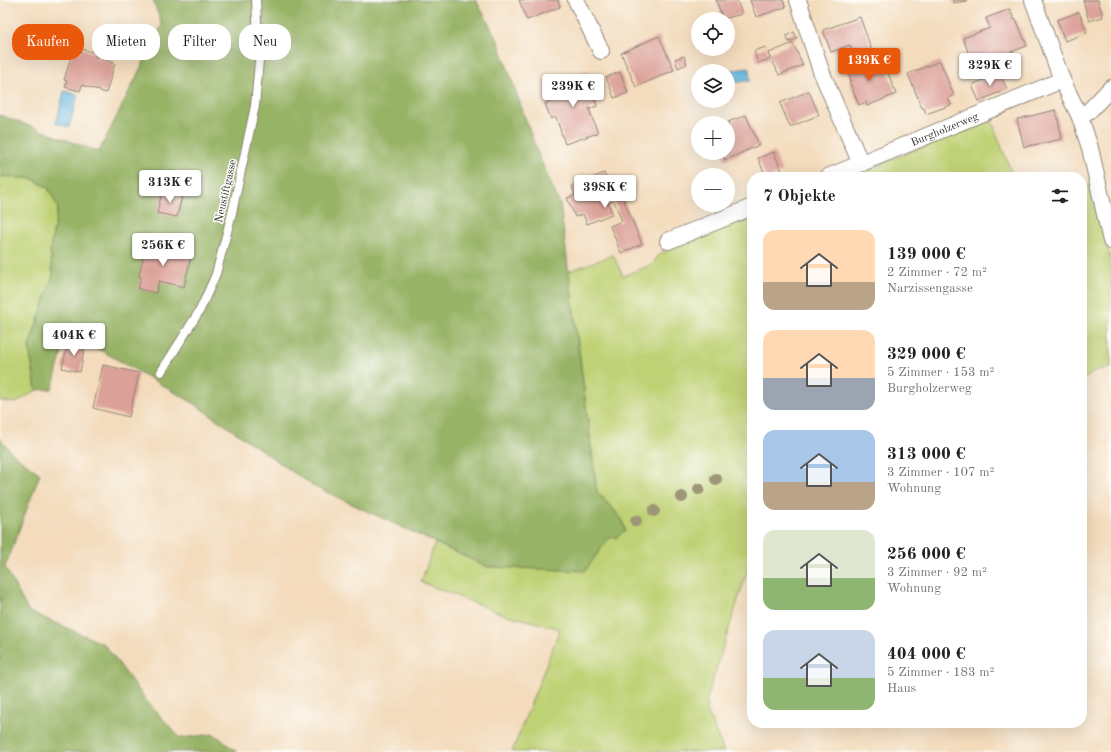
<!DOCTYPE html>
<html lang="de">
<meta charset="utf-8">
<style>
:root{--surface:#fff;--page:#f2f2f2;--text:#202124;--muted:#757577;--accent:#ea580c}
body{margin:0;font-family:"Old Standard TT",serif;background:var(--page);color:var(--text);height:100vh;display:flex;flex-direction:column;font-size:15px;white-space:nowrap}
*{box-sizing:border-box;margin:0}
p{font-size:13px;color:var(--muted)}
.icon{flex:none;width:22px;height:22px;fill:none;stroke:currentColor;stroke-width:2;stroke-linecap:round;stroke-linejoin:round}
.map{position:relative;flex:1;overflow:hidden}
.details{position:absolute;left:747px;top:172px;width:340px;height:556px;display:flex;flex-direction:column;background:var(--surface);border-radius:16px;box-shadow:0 4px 16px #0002}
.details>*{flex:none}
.banner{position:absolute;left:12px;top:24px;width:380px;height:36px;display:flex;gap:8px}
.tools{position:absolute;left:691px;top:12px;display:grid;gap:8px}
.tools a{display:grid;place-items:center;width:44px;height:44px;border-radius:50%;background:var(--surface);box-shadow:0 4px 16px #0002;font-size:20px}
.price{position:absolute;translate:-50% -34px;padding:0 9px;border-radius:4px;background:#fff;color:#222;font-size:13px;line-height:26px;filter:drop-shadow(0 1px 2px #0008)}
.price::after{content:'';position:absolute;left:50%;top:24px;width:12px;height:9px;margin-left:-6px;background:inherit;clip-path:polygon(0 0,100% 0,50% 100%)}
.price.on{background:var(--accent);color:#fff}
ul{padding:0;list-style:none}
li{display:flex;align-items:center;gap:12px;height:100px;padding:0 16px}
li span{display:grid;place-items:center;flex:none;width:112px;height:80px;border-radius:12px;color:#555}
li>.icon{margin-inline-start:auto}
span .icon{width:48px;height:48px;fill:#fffc;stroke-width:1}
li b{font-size:17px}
h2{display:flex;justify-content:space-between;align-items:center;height:48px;padding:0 16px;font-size:17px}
.chip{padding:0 14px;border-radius:16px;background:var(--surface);box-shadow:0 4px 16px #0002;font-size:14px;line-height:36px}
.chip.on{background:var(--accent);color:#fff}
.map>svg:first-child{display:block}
.green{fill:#bfd175;stroke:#757e50}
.forest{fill:#97b366;stroke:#616f48}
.water{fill:#5eb4db;stroke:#447083}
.building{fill:#dba098}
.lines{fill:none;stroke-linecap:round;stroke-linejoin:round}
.service-casing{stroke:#8f8374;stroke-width:10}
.minor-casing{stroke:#8f8374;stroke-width:18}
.service{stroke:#fff;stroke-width:8}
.minor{stroke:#fff;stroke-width:16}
.tree{fill:#9d9678}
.labels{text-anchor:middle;stroke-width:3;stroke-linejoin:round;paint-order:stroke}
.street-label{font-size:11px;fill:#2b2b2b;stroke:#fdfcf7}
</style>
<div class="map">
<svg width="1111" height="752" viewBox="0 0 1111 752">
<rect width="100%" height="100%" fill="#fdfcf7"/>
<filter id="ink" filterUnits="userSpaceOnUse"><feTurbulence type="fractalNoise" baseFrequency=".025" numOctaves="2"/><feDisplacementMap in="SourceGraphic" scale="8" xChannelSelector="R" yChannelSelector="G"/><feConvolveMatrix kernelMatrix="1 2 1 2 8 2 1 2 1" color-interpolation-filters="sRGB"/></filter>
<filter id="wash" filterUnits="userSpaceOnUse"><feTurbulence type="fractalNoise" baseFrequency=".012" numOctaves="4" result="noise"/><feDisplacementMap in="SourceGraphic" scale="16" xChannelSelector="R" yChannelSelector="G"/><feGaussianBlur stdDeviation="0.9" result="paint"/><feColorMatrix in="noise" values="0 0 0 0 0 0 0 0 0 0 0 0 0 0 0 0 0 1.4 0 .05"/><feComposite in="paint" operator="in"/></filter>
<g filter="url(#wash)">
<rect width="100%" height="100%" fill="#f3dbbc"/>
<!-- green -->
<g class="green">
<path d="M991,119l22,58h-164z"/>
<path d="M0,176l33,3 15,9 10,19 -8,43 3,26 -24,71 7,43 -20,13 -16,-2z"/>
<path d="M1093,184l18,78v106l-14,2 -15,10v-192z"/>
<path d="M752,216v340l-46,145 2,12 16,39h-212l48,-123 -57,-15 -82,-32 14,-39 53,24 121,-30h9l7,-7 -3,-11 -25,-27 -28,-221 44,-16 10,21 30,-12 6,-10z"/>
</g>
<!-- forest -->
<g class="forest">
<path d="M153,0h323l22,41 40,113 22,50 37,288 25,27 3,11 -7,7 -9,1 -24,33 -97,-4 -173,-80 -125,-86 -100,-57 -24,-7 -14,52 -16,1 -7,-43 24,-71 -3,-26 8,-43 -10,-19 -15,-9 -33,-3v-61l99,37 63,-127z"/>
<path d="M0,438l11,14 29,22 -35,93 23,44 76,33 42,56 34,38 34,-4 23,18h-237z"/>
</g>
<!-- water -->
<g class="water">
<path d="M749,68l1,13 -22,2v-12h-2z"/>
<path d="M64,91l14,4 -9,32 -13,-4z"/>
</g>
<g id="blocks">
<!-- building -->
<g class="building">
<path d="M519,0h39l2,7 -33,13z"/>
<path d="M716,0h21l5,14 -19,5z"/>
<path d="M750,0h33l3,7 -30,10z"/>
<path d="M953,0h14v1l-14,2z"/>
<path d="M1083,0h15l5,17 -14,4z"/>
<path d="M1010,9l4,11 2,-1 11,27 -54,20 -10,-28 27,-10 -4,-10z"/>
<path d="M1079,12l8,21 -22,8 -8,-21z"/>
<path d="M860,17l12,34 -18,6 -4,-12 -19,7 -8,-22z"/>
<path d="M794,32l3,7 -8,3 -3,-6z"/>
<path d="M659,36l15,34 -38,17 -15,-34z"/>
<path d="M793,43l10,22 -24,10 -10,-22z"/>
<path d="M766,47l4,12 -12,4 -4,-12z"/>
<path d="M82,49l14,4 -1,4 20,6 -9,30 -24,-8 -2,6 -15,-4 2,-6 -3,-1 9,-30 8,3z"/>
<path d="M868,55l6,15 11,-5 11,29 -29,12 -1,-4 -7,3 -10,-24h2l-6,-17z"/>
<path d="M684,56l3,8 -9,4 -3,-9z"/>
<path d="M940,61l14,35 -6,2 3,7 -25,9 -2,-6h-2l-14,-34z"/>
<path d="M620,72l8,21 -14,5 -8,-21z"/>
<path d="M1000,73l7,16 -28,12 -7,-16z"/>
<path d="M586,74l11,32 -8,3 9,24 -33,11 -9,-27 -5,2 -6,-15 5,-2 -5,-13z"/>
<path d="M809,91l10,24 -29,12 -10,-24z"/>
<path d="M1056,110l6,29 -38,8 -7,-28z"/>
<path d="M746,115l13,30 -34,15 -3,-7h6v-31z"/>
<path d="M774,152l8,20 -12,5h-4l-8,-19z"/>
<path d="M604,173l4,9 7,-3 27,65 -21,9 -11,-27 12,-5 -8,-20 -6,2 4,11 -25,10 -4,-10 -8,3 -8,-19 8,-3 -3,-9z"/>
<path d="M162,192l20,4 -5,21 -20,-4z"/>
<path d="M159,239l11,3 -2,8 23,6 -7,31 -25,-6 -3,12 -18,-4 3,-12 -2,-1 7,-31 11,3z"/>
<path d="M68,343l17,3 -5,26 -18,-4z"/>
<path d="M103,365l36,8 -10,44 -36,-9z"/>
</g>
</g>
</g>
<g filter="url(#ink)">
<use href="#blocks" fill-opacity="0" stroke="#8f8374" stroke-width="1"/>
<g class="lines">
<!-- service casing -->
<g class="service-casing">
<path id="service" d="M161,372l39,-62 16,-36 16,-61 23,-107 4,-45 -3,-61"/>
</g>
<!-- minor casing -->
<g class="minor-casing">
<g id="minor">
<path d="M576,0l25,51"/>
<path d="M798,0l23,71 40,93"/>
<path d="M1033,0l29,80 18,37 10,31 21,93"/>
<path d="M1080,117l8,-5 23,-24"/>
<path id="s1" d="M828,177l234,-97"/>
<path d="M668,241l84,-34"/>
</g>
</g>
<!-- service -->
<use href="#service" class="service"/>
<!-- minor -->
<use href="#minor" class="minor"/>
</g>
<!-- trees -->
<g class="tree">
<circle cx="716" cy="479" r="6"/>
<circle cx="699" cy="489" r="6"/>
<circle cx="682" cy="497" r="6"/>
<circle cx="654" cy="511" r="6"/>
<circle cx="636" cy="521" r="6"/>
</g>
</g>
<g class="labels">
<!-- street labels -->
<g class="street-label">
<text dy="4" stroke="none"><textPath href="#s1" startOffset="126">Burgholzerweg</textPath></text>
<text transform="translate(225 191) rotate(-77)" y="4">Neustiftgasse</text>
</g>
</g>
</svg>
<div class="tools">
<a><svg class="icon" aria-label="locate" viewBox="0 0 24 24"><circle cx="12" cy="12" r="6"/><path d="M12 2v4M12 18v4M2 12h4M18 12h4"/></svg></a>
<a><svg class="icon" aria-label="layers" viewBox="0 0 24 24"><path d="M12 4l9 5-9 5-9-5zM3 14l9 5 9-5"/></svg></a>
<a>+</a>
<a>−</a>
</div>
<b class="price on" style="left:869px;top:82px">139K €</b>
<b class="price" style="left:990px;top:87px">329K €</b>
<b class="price" style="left:573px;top:108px">239K €</b>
<b class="price" style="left:170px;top:204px">313K €</b>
<b class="price" style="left:605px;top:209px">398K €</b>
<b class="price" style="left:163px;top:267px">256K €</b>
<b class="price" style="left:74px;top:357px">404K €</b>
<div class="banner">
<a class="chip on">Kaufen</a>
<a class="chip">Mieten</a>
<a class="chip">Filter</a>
<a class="chip">Neu</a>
</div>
<section class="details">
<h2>7 Objekte<svg class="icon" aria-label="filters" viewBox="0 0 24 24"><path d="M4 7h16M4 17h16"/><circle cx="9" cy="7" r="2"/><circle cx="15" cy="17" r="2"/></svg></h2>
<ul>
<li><span style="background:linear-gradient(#ffd9b3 65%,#b9a48a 0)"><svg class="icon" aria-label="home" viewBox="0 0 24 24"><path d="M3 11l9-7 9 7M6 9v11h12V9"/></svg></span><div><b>139 000 €</b><p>2 Zimmer · 72 m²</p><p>Narzissengasse</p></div></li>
<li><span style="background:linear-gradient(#ffd9b3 60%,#9aa5b1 0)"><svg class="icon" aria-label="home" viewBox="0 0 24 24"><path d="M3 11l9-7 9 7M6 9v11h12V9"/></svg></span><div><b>329 000 €</b><p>5 Zimmer · 153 m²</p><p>Burgholzerweg</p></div></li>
<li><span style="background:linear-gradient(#a9c7e8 65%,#b9a48a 0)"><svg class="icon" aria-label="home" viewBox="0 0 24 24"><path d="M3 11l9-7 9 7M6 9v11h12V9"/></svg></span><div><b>313 000 €</b><p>3 Zimmer · 107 m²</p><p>Wohnung</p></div></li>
<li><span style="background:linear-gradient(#dfe7d0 60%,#8fb573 0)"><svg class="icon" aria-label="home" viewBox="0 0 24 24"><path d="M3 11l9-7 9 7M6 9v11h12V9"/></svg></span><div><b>256 000 €</b><p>3 Zimmer · 92 m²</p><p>Wohnung</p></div></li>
<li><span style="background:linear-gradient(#c9d6e8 60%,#8fb573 0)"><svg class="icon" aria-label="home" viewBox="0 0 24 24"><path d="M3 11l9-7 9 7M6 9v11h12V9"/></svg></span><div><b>404 000 €</b><p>5 Zimmer · 183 m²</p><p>Haus</p></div></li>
</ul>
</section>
</div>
